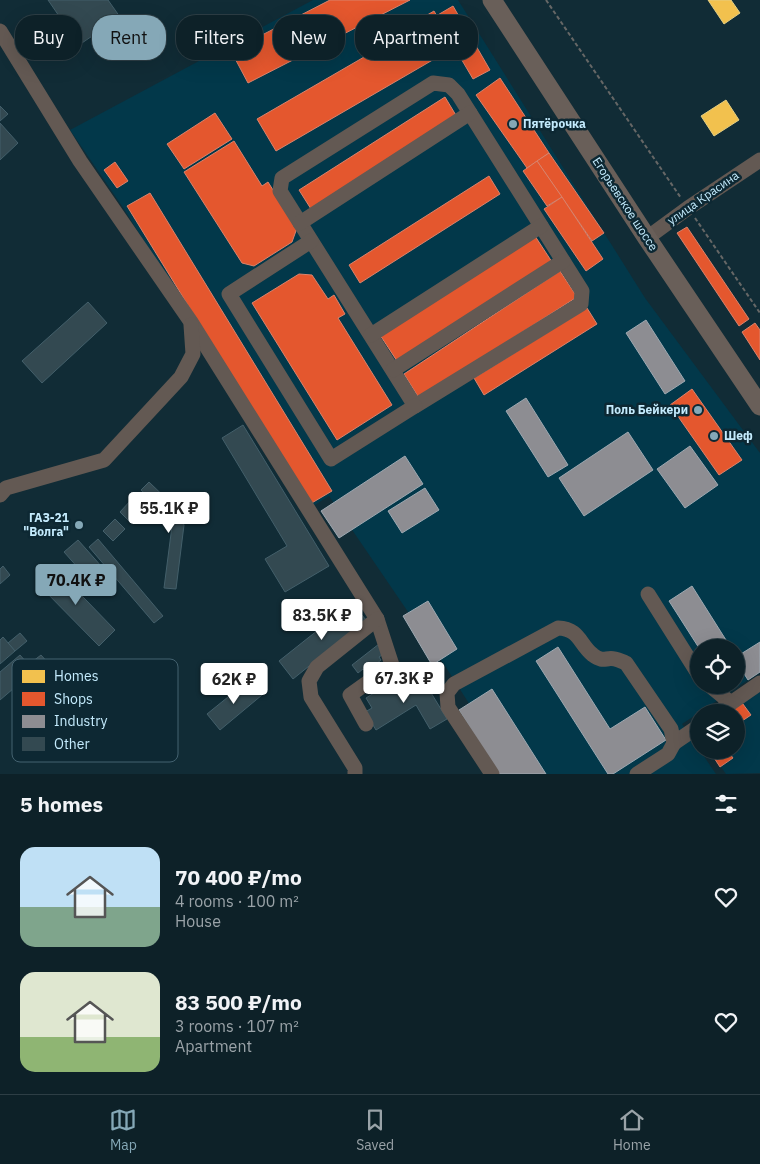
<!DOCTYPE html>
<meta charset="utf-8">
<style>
:root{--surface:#0d2128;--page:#1b2e34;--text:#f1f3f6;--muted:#9aa3a8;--line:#2d3e45;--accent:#85a8b7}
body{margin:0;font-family:"IBM Plex Sans",sans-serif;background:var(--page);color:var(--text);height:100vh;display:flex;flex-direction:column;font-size:19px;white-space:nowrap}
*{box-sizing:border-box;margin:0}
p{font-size:16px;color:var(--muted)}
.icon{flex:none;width:28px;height:28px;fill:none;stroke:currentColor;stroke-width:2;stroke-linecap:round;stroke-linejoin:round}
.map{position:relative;height:774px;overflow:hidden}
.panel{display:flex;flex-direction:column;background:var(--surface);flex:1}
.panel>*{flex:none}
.banner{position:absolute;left:15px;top:15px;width:500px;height:45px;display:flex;gap:10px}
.controls{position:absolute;left:690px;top:639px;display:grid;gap:10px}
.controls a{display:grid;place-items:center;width:55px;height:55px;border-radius:50%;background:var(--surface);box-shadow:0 5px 20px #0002,0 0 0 1px var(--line);font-size:25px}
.price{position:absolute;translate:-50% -42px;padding:0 11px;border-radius:5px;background:#fff;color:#222;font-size:16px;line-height:32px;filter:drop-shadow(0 1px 2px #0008)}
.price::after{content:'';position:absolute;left:50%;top:30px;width:15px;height:11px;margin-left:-8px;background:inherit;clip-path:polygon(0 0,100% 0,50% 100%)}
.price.current{background:var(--accent);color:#111}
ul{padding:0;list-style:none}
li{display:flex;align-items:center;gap:15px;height:125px;padding:0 20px}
li span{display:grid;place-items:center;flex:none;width:140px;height:100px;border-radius:15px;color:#555}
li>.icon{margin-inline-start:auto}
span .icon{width:60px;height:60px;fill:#fffc;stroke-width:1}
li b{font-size:21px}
h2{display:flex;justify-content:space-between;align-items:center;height:60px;padding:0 20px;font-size:21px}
.chip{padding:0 18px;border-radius:20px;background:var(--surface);box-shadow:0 5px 20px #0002,0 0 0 1px var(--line);font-size:18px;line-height:45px}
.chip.current{background:var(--accent);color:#111}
.tabs{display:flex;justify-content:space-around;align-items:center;height:70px;border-top:1px solid var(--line);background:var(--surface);font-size:14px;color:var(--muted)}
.tabs a{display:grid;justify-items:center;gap:2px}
.tabs .current{color:var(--accent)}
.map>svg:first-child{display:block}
.built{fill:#02384a;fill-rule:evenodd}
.homes{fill:#f2c14e;stroke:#e4ce82}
.shops{fill:#e4572e;stroke:#da836c}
.industry{fill:#8d8d92;stroke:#9ea9b2}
.building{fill:#334951;stroke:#435f6a}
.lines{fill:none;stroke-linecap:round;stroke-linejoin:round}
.path{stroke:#666766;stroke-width:2;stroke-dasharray:4 2.5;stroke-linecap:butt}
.minor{stroke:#635953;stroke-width:15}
.major{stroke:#695f59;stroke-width:19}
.poi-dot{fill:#85a8b7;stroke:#0d2833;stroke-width:2}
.labels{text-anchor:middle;stroke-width:5;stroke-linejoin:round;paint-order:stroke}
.poi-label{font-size:12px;font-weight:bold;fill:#c4ebfd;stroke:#0d2833;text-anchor:start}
.street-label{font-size:12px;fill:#c4ebfd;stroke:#0d2833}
.key{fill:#0d2833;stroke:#446270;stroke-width:1}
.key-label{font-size:14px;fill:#c4ebfd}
</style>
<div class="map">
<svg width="760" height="774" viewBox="0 0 760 774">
<rect width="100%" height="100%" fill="#112c36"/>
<!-- built -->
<g class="built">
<path d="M313,0h145l187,298 115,155v219l-78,52 34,50h-202l-67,-105 -118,-173 -19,12 -186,-299 -54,-79zM699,648h37v37h-37z"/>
<path d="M760,687v86l-34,1 -17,-24h27v-38h-13z"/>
</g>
<!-- homes -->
<g class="homes">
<path d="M708,0h23l9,13 -16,11z"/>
<path d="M726,100l13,20 -25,16 -13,-20z"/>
</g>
<!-- shops -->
<g class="shops">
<path d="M330,0h80l-162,83 -17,-32z"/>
<path d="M453,6l37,64 -17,9 -37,-63z"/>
<path d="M434,11l21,36 -179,104 -19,-32 114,-66 -2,-4z"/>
<path d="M500,78l49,75 -22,15 -51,-73z"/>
<path d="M445,97l12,20 -146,92 -12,-19z"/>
<path d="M215,113l17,26 -48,30 -17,-25z"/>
<path d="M234,141l28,45 6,-4 29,46 -5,14 -38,24 -12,-3 -58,-91z"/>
<path d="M549,153l55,80 -12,8 -55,-80z"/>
<path d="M537,161l25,36 -15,9 -24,-35z"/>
<path d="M115,162l13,19 -11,7 -13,-18z"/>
<path d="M489,176l11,18 -140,89 -11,-18z"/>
<path d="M150,193l182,298 -22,13 -183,-298z"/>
<path d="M562,197l41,62 -17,12 -42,-62z"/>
<path d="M687,227l62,92 -10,7 -62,-93z"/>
<path d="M535,236l17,26 -155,99 -17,-26z"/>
<path d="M560,271l17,26 -158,101 -15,-24z"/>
<path d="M299,274l13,1 16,24 6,-4 11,19 -7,4 54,87 -55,35 -85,-137z"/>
<path d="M587,308l10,16 -113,71 -10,-17z"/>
<path d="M755,323l5,7v30l-18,-28z"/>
<path d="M692,389l50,71 -23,15 -49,-70z"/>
<path d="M740,700l11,15 -15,10v-13h-13z"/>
<path d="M709,750h18l6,8 -13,9z"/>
</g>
<!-- industry -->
<g class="industry">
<path d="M646,320l39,61 -20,13 -39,-61z"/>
<path d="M526,398l42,67 -20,12 -42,-66z"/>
<path d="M628,432l25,38 -69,46 -25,-38z"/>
<path d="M690,446l28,39 -33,23 -28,-39z"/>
<path d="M405,456l18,28 -84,54 -18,-27z"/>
<path d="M425,488l14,22 -37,23 -14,-22z"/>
<path d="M692,586l34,54 -12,8h-15l-30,-47z"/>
<path d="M428,601l29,48 -25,16 -29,-49z"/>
<path d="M760,642v30l-12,8 -12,-19v-4z"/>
<path d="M558,647l52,82 35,-22 21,33 -53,34h-5l-72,-113z"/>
<path d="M492,689l54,85h-47l-40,-64z"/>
</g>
<!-- building -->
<g class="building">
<path d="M48,0h60l12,17 -41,28z"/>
<path d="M0,106l8,8 -8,7z"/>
<path d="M0,123l18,20 -18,17z"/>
<path d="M88,302l19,21 -65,60 -20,-22z"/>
<path d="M243,425l86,141 -44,26 -20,-33 22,-13 -65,-108z"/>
<path d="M149,482l26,25 9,18 -8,64 -12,-1 8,-62 -7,-14 -24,-22z"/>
<path d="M131,500l11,9 -12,13 -10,-10z"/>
<path d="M115,519l10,10 -12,12 -10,-10z"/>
<path d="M98,539l65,77 -9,7 -65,-76z"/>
<path d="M78,540l32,36 -14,12 -32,-36z"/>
<path d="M3,566l7,9 -10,9v-15z"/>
<path d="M54,567l61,63 -16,16 -62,-63z"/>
<path d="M352,603l14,17 -73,59 -14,-18z"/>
<path d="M20,633l7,8 -12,10 -7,-8z"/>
<path d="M3,637l12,14 -15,13v-24z"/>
<path d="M379,644l6,9 -6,4 2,3 -15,12 -3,-3 -5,4 -6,-8z"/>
<path d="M20,655l14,16 -34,29v-28z"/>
<path d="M41,655l8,9 -13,11 -8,-10z"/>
<path d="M422,678l25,41 -17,10 -14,-24 -40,25 -11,-18 7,-4 -6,-10 27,-17 7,11z"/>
<path d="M249,680l13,15 -42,35 -13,-16z"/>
</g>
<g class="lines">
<!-- path -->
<g class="path">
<path d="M546,0l135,198"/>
<path d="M695,218l65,95"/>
</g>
<!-- minor -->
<g class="minor">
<path d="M0,31l80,130 111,161 186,297 15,46 -42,30 16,29"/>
<path d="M433,83l16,2 9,9 124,197 -1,13 -166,102 -135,-215 2,-13z"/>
<path d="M300,223l170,-110"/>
<path d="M647,238l41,-30 72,-48"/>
<path d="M311,241l-82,53 102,165 84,-53"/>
<path d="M371,335l170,-109"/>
<path d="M393,370l170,-109"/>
<path d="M0,495l6,-7 98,-28 77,-83 12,-23 -2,-29"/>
<path d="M648,594l51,81"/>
<path d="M709,685l22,18"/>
<path d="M718,712l42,-29"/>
<path d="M674,743l25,-17"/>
<path d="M355,774v-6l-44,-71 -2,-16 8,-14 60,-48"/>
<path d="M492,774l-44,-67 -1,-14 7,-9 104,-56c22,1 21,16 35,27 11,8 12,2 22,4 4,1 8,3 11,4l45,66 3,14 -6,11 -31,20"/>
</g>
<!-- major -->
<path class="major" d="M492,0l155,238 113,168"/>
</g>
<!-- markers -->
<g class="poi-dot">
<circle cx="513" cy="124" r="5"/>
<circle cx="698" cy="410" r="5"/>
<circle cx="714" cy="436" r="5"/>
<circle cx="79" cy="525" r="5"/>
</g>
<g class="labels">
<!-- poi labels -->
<g class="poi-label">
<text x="523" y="128">Пятёрочка</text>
<text x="688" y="414" text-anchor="end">Поль Бейкери</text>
<text x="724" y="440">Шеф</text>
<text x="69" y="522" text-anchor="end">ГАЗ-21<tspan x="69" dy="14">"Волга"</tspan></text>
</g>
<!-- street labels -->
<g class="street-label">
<text transform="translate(703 198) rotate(-35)" y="4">улица Красина</text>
<text transform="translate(625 204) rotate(57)" y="4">Егорьевское шоссе</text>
</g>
</g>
<!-- legend -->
<rect x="12" y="659" width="166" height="103" rx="8" class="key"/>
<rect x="22" y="670" width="23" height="13" fill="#f2c14e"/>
<rect x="22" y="692" width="23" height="14" fill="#e4572e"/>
<rect x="22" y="715" width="23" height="13" fill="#8d8d92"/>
<rect x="22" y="737" width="23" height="14" fill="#334951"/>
<g class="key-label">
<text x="54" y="681">Homes</text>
<text x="54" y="704">Shops</text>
<text x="54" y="726">Industry</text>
<text x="54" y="749">Other</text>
</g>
</svg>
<div class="controls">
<a><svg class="icon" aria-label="locate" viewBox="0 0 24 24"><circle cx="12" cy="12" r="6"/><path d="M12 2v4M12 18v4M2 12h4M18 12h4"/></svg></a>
<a><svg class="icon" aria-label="layers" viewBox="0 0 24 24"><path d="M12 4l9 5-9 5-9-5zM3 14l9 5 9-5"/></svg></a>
</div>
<b class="price" style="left:169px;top:534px">55.1K ₽</b>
<b class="price current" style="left:76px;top:606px">70.4K ₽</b>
<b class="price" style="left:322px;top:641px">83.5K ₽</b>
<b class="price" style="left:404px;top:704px">67.3K ₽</b>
<b class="price" style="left:234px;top:705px">62K ₽</b>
<div class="banner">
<a class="chip">Buy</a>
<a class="chip current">Rent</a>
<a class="chip">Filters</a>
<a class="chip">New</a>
<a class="chip">Apartment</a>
</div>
</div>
<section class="panel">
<h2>5 homes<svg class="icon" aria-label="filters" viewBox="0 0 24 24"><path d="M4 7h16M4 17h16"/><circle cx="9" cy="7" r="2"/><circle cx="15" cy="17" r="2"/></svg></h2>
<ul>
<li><span style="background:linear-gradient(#bfe0f5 60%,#7fa58c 0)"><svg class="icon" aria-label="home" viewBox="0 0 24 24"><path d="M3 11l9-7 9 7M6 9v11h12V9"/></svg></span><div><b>70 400 ₽/mo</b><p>4 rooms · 100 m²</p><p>House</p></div><svg class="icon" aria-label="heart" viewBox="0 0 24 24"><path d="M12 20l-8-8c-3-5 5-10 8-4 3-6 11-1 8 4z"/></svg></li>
<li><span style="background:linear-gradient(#dfe7d0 65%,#8fb573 0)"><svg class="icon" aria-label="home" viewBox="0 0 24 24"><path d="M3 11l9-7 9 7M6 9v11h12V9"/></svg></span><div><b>83 500 ₽/mo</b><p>3 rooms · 107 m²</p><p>Apartment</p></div><svg class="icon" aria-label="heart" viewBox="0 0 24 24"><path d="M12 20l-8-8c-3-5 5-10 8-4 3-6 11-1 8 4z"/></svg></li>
</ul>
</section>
<nav class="tabs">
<a class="current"><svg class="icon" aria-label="map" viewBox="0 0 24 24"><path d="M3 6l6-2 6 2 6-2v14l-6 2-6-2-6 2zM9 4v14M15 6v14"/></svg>Map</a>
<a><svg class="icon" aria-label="saved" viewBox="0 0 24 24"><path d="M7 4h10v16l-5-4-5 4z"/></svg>Saved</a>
<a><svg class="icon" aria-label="home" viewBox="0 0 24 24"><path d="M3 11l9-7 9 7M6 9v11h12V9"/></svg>Home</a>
</nav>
